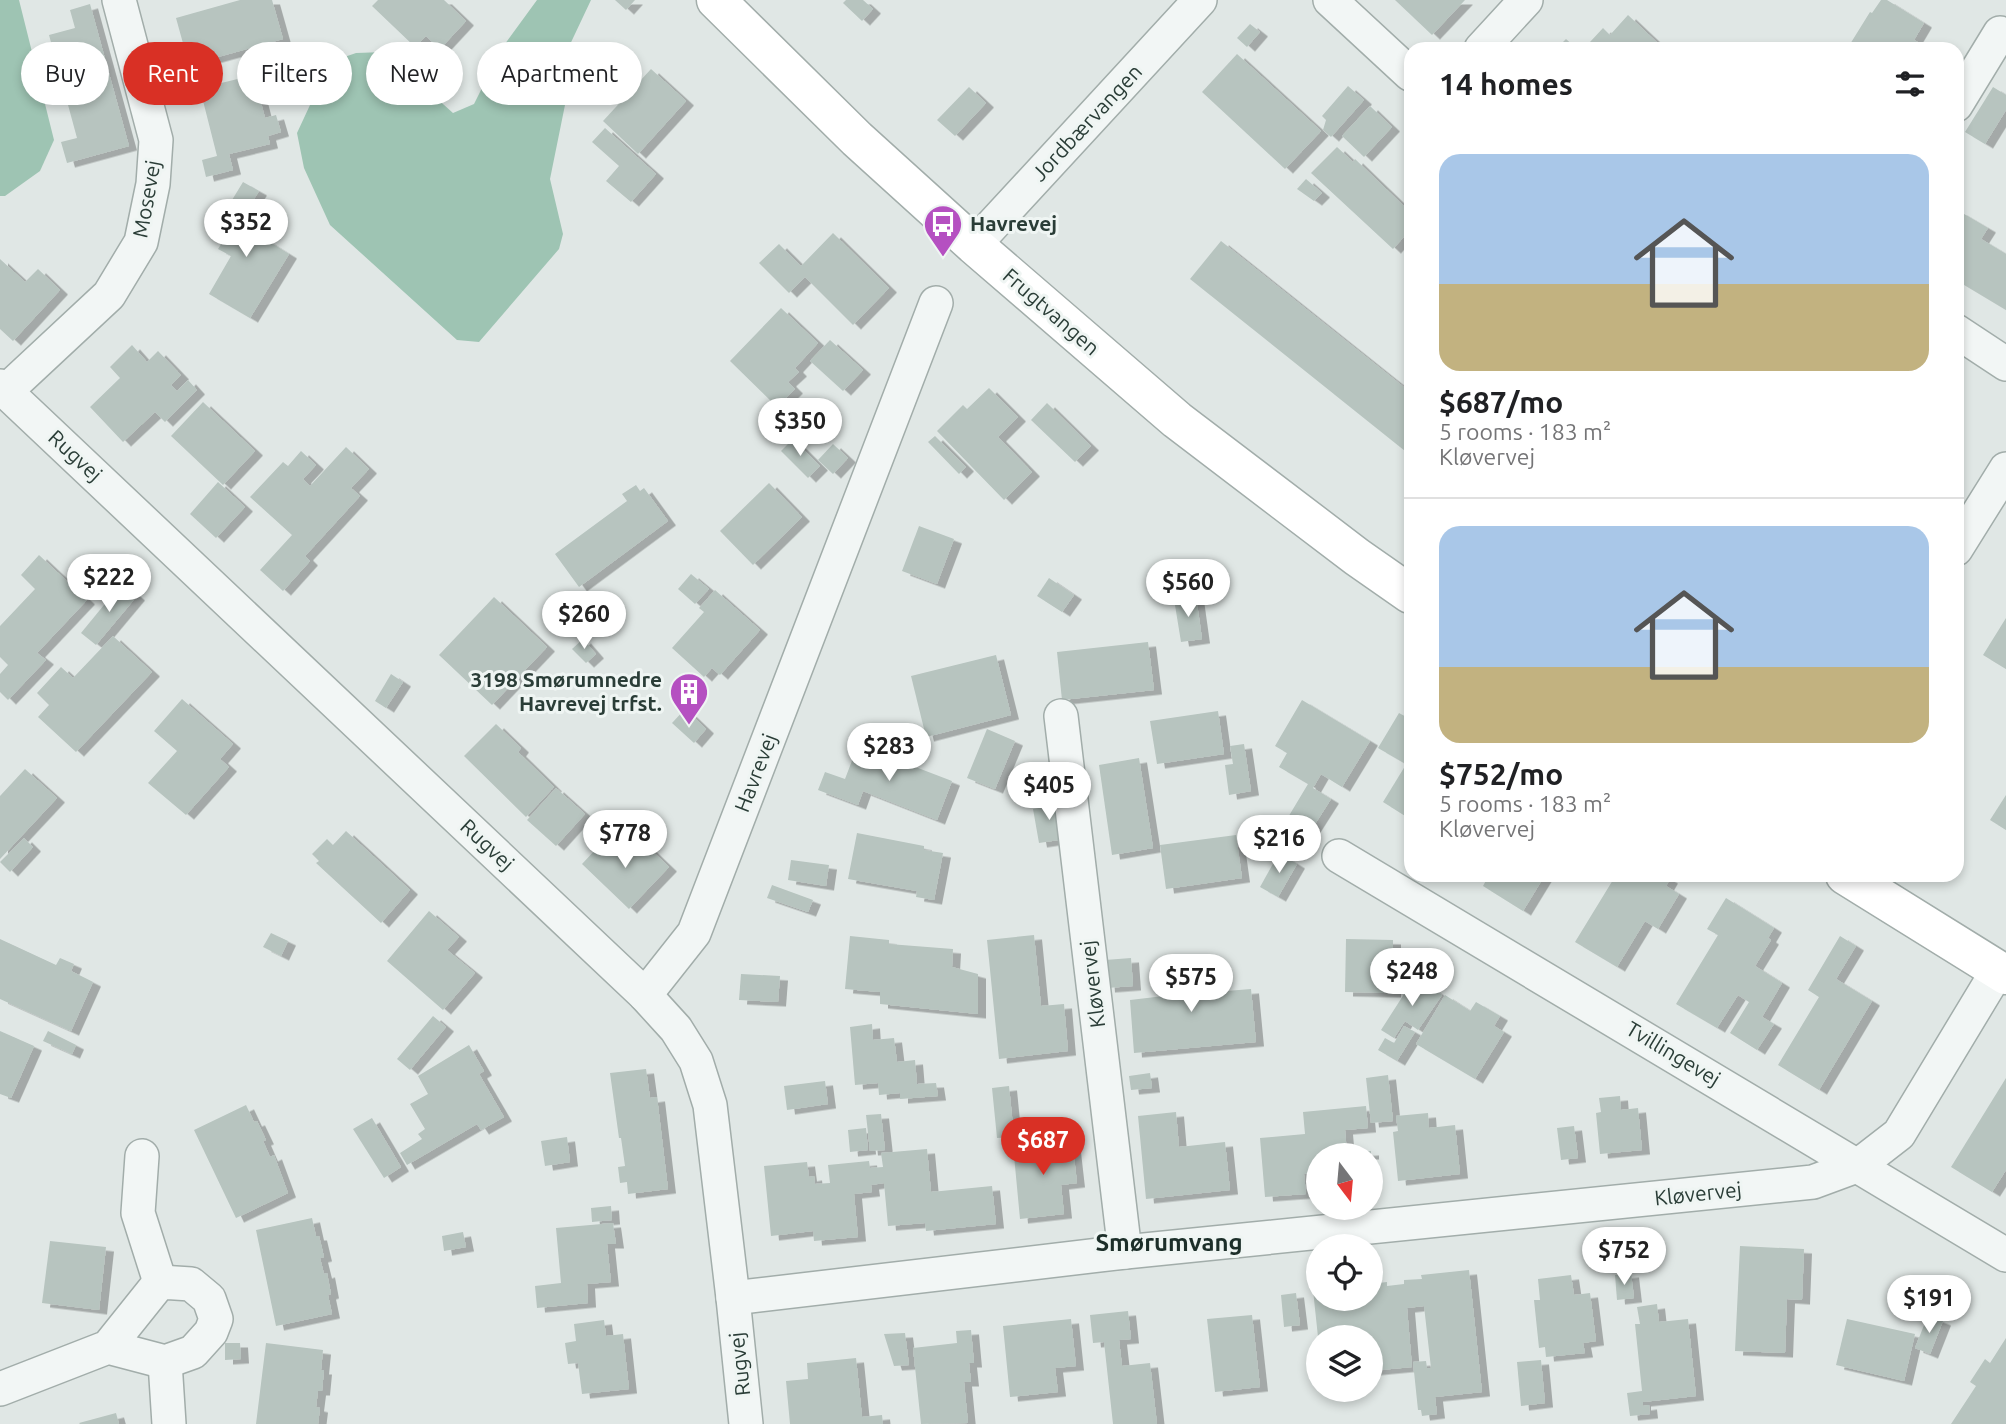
<!DOCTYPE html>
<meta charset="utf-8">
<style>
:root{--surface:#fff;--page:#f2f2f2;--text:#202124;--muted:#757577;--line:#e0e0e0;--accent:#d93025}
body{margin:0;font-family:Ubuntu,sans-serif;background:var(--page);color:var(--text);height:100vh;display:flex;flex-direction:column;font-size:26px;white-space:nowrap}
*{box-sizing:border-box;margin:0}
p{font-size:23px;color:var(--muted)}
.icon{flex:none;width:38px;height:38px;fill:none;stroke:currentColor;stroke-width:2;stroke-linecap:round;stroke-linejoin:round}
.map{position:relative;flex:1;overflow:hidden}
.panel{position:absolute;left:1404px;top:42px;width:560px;height:840px;display:flex;flex-direction:column;background:var(--surface);border-radius:21px;box-shadow:0 4px 10px #0003}
.panel>*{flex:none}
.top-card{position:absolute;left:21px;top:42px;width:665px;height:63px;display:flex;gap:14px}
.needle{width:46px;rotate:164deg}
.buttons{position:absolute;left:1306px;top:1143px;display:grid;gap:14px}
.buttons a{display:grid;place-items:center;width:77px;height:77px;border-radius:50%;background:var(--surface);box-shadow:0 4px 10px #0003;font-size:35px}
.price{position:absolute;translate:-50% -60px;padding:0 16px;border-radius:24px;background:#fff;color:#222;font-size:23px;line-height:46px;filter:drop-shadow(0 2px 4px #0008)}
.price::after{content:'';position:absolute;left:50%;top:42px;width:21px;height:16px;margin-left:-10px;background:inherit;clip-path:polygon(0 0,100% 0,50% 100%)}
.price.on{background:var(--accent);color:#fff}
ul{padding:0;list-style:none}
li{display:grid;align-content:center;gap:14px;height:371px;padding:0 35px}
li+li{border-top:2px solid var(--line)}
li span{display:grid;place-items:center;height:217px;border-radius:21px;color:#555}
li>.icon{margin-inline-start:auto}
span .icon{width:126px;height:126px;fill:#fffc;stroke-width:1}
li b{font-size:30px}
h2{display:flex;justify-content:space-between;align-items:center;height:84px;padding:0 35px;font-size:30px}
.chip{padding:0 24px;border-radius:32px;background:var(--surface);box-shadow:0 4px 10px #0003;font-size:24px;line-height:63px}
.chip.on{background:var(--accent);color:#fff}
.map>svg:first-child{display:block}
.water{fill:#9ec4b3}
.building{fill:#b7c4bf;filter:url(#shadow)}
.lines{fill:none;stroke-linecap:round;stroke-linejoin:round}
.street-casing{stroke:#a2adaa;stroke-width:36}
.secondary-casing{stroke:#a2adaa;stroke-width:41}
.street{stroke:#f2f6f5;stroke-width:33}
.secondary{stroke:#fff;stroke-width:38}
.labels{text-anchor:middle;stroke-width:6;stroke-linejoin:round;paint-order:stroke}
.street-label{font-size:21px;fill:#2a3d37;stroke:#eff5f3}
.poi-label{font-size:21px;font-weight:bold;fill:#2a3d37;stroke:#eff5f3;text-anchor:start}
.quarter-label{font-size:24px;font-weight:bold;fill:#1c2e29;stroke:#eff5f3}
</style>
<div class="map">
<svg width="2006" height="1424" viewBox="0 0 2006 1424">
<defs>
<filter id="shadow"><feDropShadow dx="8" dy="4.5" stdDeviation="0" flood-color="#0004"/></filter>
</defs>
<rect width="100%" height="100%" fill="#e0e7e5"/>
<!-- water -->
<g class="water">
<path d="M0,0h19l35,140 -14,31 -35,25h-5z"/>
<path d="M537,0h54l-34,72 9,28 -16,79 13,55 -4,15 -80,93 -22,-2 -127,-115 -26,-57 -7,-35 33,-71 26,-9 29,-1 68,61 21,-9 28,-56z"/>
</g>
<!-- building -->
<g class="building">
<path d="M240,0h32l11,39 -94,26 -13,-47z"/>
<path d="M378,0h66l22,21 -26,28 -14,-13 -11,11 -43,-41z"/>
<path d="M615,0h20l-9,10z"/>
<path d="M846,0h17l10,9 -11,12 -19,-18z"/>
<path d="M1395,0h70l-33,35z"/>
<path d="M1881,0h6l37,23 -10,17 16,9h-83l23,-37 2,1z"/>
<path d="M90,4l39,142 -62,17 -6,-21 16,-4 -28,-103 26,-7 -5,-18z"/>
<path d="M1628,15l36,34h-70l2,-2 -6,-5 13,-14 7,7z"/>
<path d="M1250,24l10,8 -13,15 -10,-9z"/>
<path d="M1566,39l11,10h-21z"/>
<path d="M1237,54l84,77 -36,38 -83,-77z"/>
<path d="M651,69l35,32 -48,53 -35,-33z"/>
<path d="M254,75l11,43 11,-3 5,17 -13,4 2,8 -41,10 4,16 -27,7 -4,-17 15,-4 -19,-75 14,-3 1,7z"/>
<path d="M1348,86l16,14 -33,37 -8,-7 3,-10 -4,-4z"/>
<path d="M969,87l17,16 -31,33 -18,-16z"/>
<path d="M1993,87l13,8v15l-21,34 -20,-12z"/>
<path d="M1370,106l22,21 -28,30 -22,-21z"/>
<path d="M605,128l51,46 -25,28 -25,-21 13,-15 -27,-24z"/>
<path d="M1337,147l16,15 2,-3 55,53v18l-17,19 -82,-76z"/>
<path d="M1306,179l16,14 -8,8 -17,-12z"/>
<path d="M243,182l16,9 -20,32 50,31 -39,64 -41,-24 22,-38 -13,-7 15,-23 -12,-8z"/>
<path d="M1959,211l29,17 -7,11 25,15v56l-50,-30v-9l7,-10 -7,-4v-42z"/>
<path d="M833,233l56,55 -36,37 -48,-48 -16,16 -30,-30 20,-19 22,22z"/>
<path d="M1221,241l189,151v63l-220,-176z"/>
<path d="M0,259l25,23 13,-13 22,21 -47,51 -13,-12z"/>
<path d="M781,308l37,35 -23,25 4,4 -11,10 7,7 -18,18 -47,-46z"/>
<path d="M830,340l33,30 -20,21 -33,-30z"/>
<path d="M132,345l15,17 11,-11 23,24 -10,10 6,6 11,-11 9,10 -32,32 -10,-10 -32,30 -33,-35 30,-29 -10,-11z"/>
<path d="M989,388l29,29 -20,20 34,35 -28,28 -67,-69 26,-26 4,4z"/>
<path d="M203,402l52,49 -32,34 -52,-49z"/>
<path d="M1047,403l44,43 -16,16 -44,-42z"/>
<path d="M935,436l31,31 -7,7 -31,-32z"/>
<path d="M793,439l27,27 -12,12 -27,-27z"/>
<path d="M833,444l15,14 -15,16 -15,-14z"/>
<path d="M346,447l23,22 -18,19 9,8 -55,60 5,5 -27,30 -23,-21 32,-35 -42,-38 33,-35 5,4 13,-15 15,14 -13,14 7,7z"/>
<path d="M218,482l27,25 -29,31 -26,-24z"/>
<path d="M769,483l33,34 -49,48 -33,-34z"/>
<path d="M636,485l4,6 4,-3 24,33 -89,66 -24,-33 72,-53 -5,-7z"/>
<path d="M919,526l35,13 -17,45 -35,-13z"/>
<path d="M39,555l48,45 -50,53 9,7 -38,40 -8,-8v-18l8,-9 -8,-8v-31l35,-37 -14,-14z"/>
<path d="M691,574l18,15 -14,15 -17,-15z"/>
<path d="M1049,578l25,17 -12,17 -25,-16z"/>
<path d="M122,583l15,13 -41,49 -15,-12z"/>
<path d="M715,590l45,40 -40,45 -8,-7 -8,9 -32,-29 32,-36 -5,-4z"/>
<path d="M1196,596l6,43 -21,3 -7,-43z"/>
<path d="M494,597l53,50 -55,58 -53,-50z"/>
<path d="M2006,618v51l-23,-14z"/>
<path d="M113,636l39,36 -76,80 -38,-35 11,-12 -12,-12 24,-26 12,11z"/>
<path d="M583,639l13,15 -10,9 -14,-14z"/>
<path d="M1148,642l6,48 -92,10 -5,-48z"/>
<path d="M996,655l15,60 -85,22 -15,-61z"/>
<path d="M391,674l12,8 -17,26 -11,-7z"/>
<path d="M182,699l51,45 -13,15 9,8 -43,48 -38,-32 29,-32 -23,-20z"/>
<path d="M1302,700l68,41 -28,46 -21,-13 -8,14 18,11 -21,33 -23,-13 21,-35 -29,-17 8,-14 -12,-7z"/>
<path d="M685,709l21,20 -12,14 -22,-20z"/>
<path d="M1218,711l6,43 -67,10 -7,-43z"/>
<path d="M1399,713l11,6v32l-6,12 -26,-15z"/>
<path d="M496,724l25,24 -3,4 36,35 -28,30 -62,-61z"/>
<path d="M987,729l28,12 -20,48 -28,-11z"/>
<path d="M1244,744l7,47 -22,4 -4,-30 8,-1 -3,-18z"/>
<path d="M858,745l94,36 -15,39 -74,-29 -5,14 -40,-15 7,-18 20,7z"/>
<path d="M1139,758l14,90 -41,7 -13,-90z"/>
<path d="M1410,758v61l-27,-17z"/>
<path d="M25,769l32,29 -57,61v-63z"/>
<path d="M556,788l29,26 -29,32 -29,-26z"/>
<path d="M2006,795v35l-16,-10z"/>
<path d="M1057,797l8,42 -26,4 -6,-34 17,-3 -2,-7z"/>
<path d="M346,831l64,59 -29,33 -65,-60 3,-2 -7,-7 15,-15 6,6z"/>
<path d="M611,833l26,24 10,-11 22,21 -40,42 -47,-45z"/>
<path d="M857,833l67,13v4l19,3 -9,47 -18,-3 1,-6 -69,-12z"/>
<path d="M1236,835l6,43 -76,11 -6,-44z"/>
<path d="M24,838l9,9 -23,25 -10,-10z"/>
<path d="M1279,853l18,11 -19,33 -18,-10z"/>
<path d="M791,860l38,5 -3,21 -38,-6z"/>
<path d="M1489,875h56l-22,36 -40,-25z"/>
<path d="M1616,875h47l7,4 -4,7 13,8 -21,35 -13,-8 -28,46 -42,-25z"/>
<path d="M772,885l41,15 -5,12 -41,-14z"/>
<path d="M1726,898l48,30 -6,10 3,2 -16,26 27,17 -20,34 12,7 -17,26 -27,-17 19,-31 -11,-7 -21,33 -41,-24 42,-69 -11,-6z"/>
<path d="M429,911l30,26 -12,13 28,23 -32,37 -56,-49z"/>
<path d="M271,933l17,8 -7,15 -18,-9z"/>
<path d="M1034,935l7,71 23,-2 4,47 -69,8 -12,-119z"/>
<path d="M850,936l39,4v4l64,5 -1,18 26,7v40l-98,-10v-12l-35,-3z"/>
<path d="M1840,936l16,10 -20,33 36,22 -53,89 -41,-25 41,-68 -11,-7z"/>
<path d="M0,939l56,26 4,-7 14,6 -3,7 22,11 -22,49 -71,-32z"/>
<path d="M1346,939l47,1v53l-48,-1z"/>
<path d="M1131,958l2,28 -26,2 -2,-28z"/>
<path d="M1199,959l3,34 49,-4 5,53 -122,11 -4,-53 34,-4 -3,-33z"/>
<path d="M741,974l39,2 -2,26 -39,-2z"/>
<path d="M1415,977l27,18 -24,35 -13,-9 -11,17 -13,-8z"/>
<path d="M1445,995l25,16 6,-9 24,14 -6,10 10,6 -29,47 -59,-35z"/>
<path d="M433,1016l13,11 -36,43 -13,-11z"/>
<path d="M872,1024l1,16 21,-2 3,24 18,-2 2,24 19,-1 2,13 -38,3v-6l-21,2 -1,-12 -23,2 -5,-58z"/>
<path d="M1404,1026l11,6 -18,29 -19,-11 7,-12 9,5z"/>
<path d="M0,1031l34,15 -23,52 -11,-4z"/>
<path d="M48,1031l28,14 -4,9 -29,-13z"/>
<path d="M469,1045l15,26 -5,3 25,43 -23,13 -4,-6 -70,41 -7,-12 22,-14 -4,-5 7,-5 -15,-25 18,-10 -10,-18z"/>
<path d="M646,1069l4,29 7,-1 11,92 -40,5 -1,-12 -7,1 -2,-16 7,-1 -4,-28h-2l-9,-65z"/>
<path d="M1150,1073l2,15 -21,2 -2,-14z"/>
<path d="M1388,1075l5,46 -22,2 -5,-45z"/>
<path d="M2006,1078v92l-14,22 -41,-25z"/>
<path d="M825,1081l3,23 -41,6 -3,-24z"/>
<path d="M1009,1086l5,51 -17,1 -5,-50z"/>
<path d="M1620,1096l1,14 17,-2 4,42 -42,4 -4,-41 5,-1 -2,-14z"/>
<path d="M246,1105l8,17 3,-1 9,19 -3,1 7,16 4,-2 14,38 -52,25 -42,-88z"/>
<path d="M1366,1106l2,22 -23,2 2,23 24,-2v4h-53v17l-14,2 2,20 -41,3 -5,-59 45,-4 -2,-22z"/>
<path d="M1176,1112l3,35 46,-5 5,48 -84,9 -8,-83z"/>
<path d="M1428,1113l1,15 26,-3 5,49 -62,7 -5,-49 5,-1 -2,-15z"/>
<path d="M881,1114l4,36 -15,1 -4,-36z"/>
<path d="M372,1118l29,49 -17,11 -31,-49z"/>
<path d="M1574,1126l4,32 -17,2 -4,-32z"/>
<path d="M866,1128l2,22 -18,2 -2,-22z"/>
<path d="M567,1137l3,25 -25,4 -4,-25z"/>
<path d="M1072,1139l5,44 -16,2 3,29 -44,5 -7,-74z"/>
<path d="M927,1149l4,43 61,-6 4,38 -70,7 -1,-8 -37,3 -4,-43 -13,2 1,7 -18,2 4,43 -44,4 -1,-10 -42,5 -7,-70 43,-4 2,15 5,-1 1,8 15,-1 -2,-18 41,-4 1,7 13,-1 -2,-14z"/>
<path d="M611,1206l1,14 -20,2 -1,-14z"/>
<path d="M312,1218l4,18h3l5,21 -4,1 4,16 3,-1 4,21 -3,1 4,19 -56,12 -20,-96z"/>
<path d="M613,1223l3,21h-9l4,38 -24,2 1,19 -51,5 -2,-22 26,-3 -5,-55z"/>
<path d="M463,1232l3,15 -22,4 -2,-15z"/>
<path d="M50,1241l56,6 -7,63 -57,-7z"/>
<path d="M1740,1246l64,3 -2,51 -15,-1 -2,54 -50,-2z"/>
<path d="M1469,1270l13,122 -47,5 2,17 -15,2 -1,-6h-3l-5,-48 13,-1 1,7h4l-7,-62 -17,2 5,59 -42,4v-34h-52l-5,-47 5,-1v9h52v-14l17,-2v4l17,-2v-4l18,-1 -1,-4z"/>
<path d="M1631,1273l3,25 -17,2 -2,-25z"/>
<path d="M1571,1275l3,20 16,-2 6,48 -13,2 2,10 -39,4 -1,-10 -6,1 -5,-48h6l-2,-21z"/>
<path d="M1296,1293l4,32 -16,2 -3,-32z"/>
<path d="M1657,1304l2,18 29,-3 8,77 -53,6v4l6,-1 1,9 -20,2 -3,-23 15,-2 -7,-67h5l-3,-17z"/>
<path d="M1128,1311l3,28 -12,1 3,26 28,-3 7,61h-44l-9,-82 -11,1 -3,-28z"/>
<path d="M1252,1315l8,72 -45,5 -8,-73z"/>
<path d="M1928,1315l15,6 -13,33 -15,-6z"/>
<path d="M1071,1319l5,47 -21,2 3,24 -48,5 -7,-71z"/>
<path d="M1847,1319l68,15 -11,47 -68,-16z"/>
<path d="M604,1320l2,16 17,-2 6,55 -47,5 -4,-31 -10,1 -3,-21 11,-2 -2,-17z"/>
<path d="M971,1330l3,33h-5l2,19h-7l4,41 -47,1 -8,-76 44,-5 -1,-12z"/>
<path d="M905,1333l4,32 -15,1 -10,-32z"/>
<path d="M2006,1338v86h-55l25,-38 -6,-4 15,-23 5,4z"/>
<path d="M225,1343h15l1,16 -16,1z"/>
<path d="M266,1343l57,7 -2,20h3l-2,21h-4l-2,16 4,1 -2,16h-62z"/>
<path d="M856,1358l6,59 20,-2 1,9h-93l-4,-43 22,-2 -1,-16z"/>
<path d="M1541,1360l4,43 -24,3 -4,-44z"/>
<path d="M116,1413l3,11h-39l-1,-1z"/>
</g>
<g class="lines">
<!-- street casing -->
<g class="street-casing">
<g id="street">
<path d="M1330,0l80,74"/>
<path d="M1481,49l45,-49"/>
<path d="M1956,105l44,-72"/>
<path d="M974,245l226,-245"/>
<path d="M1956,331l50,33"/>
<path d="M0,386l645,609 31,34 20,32 14,44 23,193 13,126"/>
<path d="M6,391l103,-96 32,-53 12,-58 3,-44 -37,-140"/>
<path d="M1956,549l50,-80"/>
<path d="M1061,716l64,536"/>
<path d="M1339,856l667,399"/>
<path d="M645,995l49,-62 242,-630"/>
<path d="M142,1156l-4,57 22,69"/>
<path d="M733,1298l392,-46 688,-70 46,-17 40,-31 99,-164"/>
<path d="M165,1362l4,62"/>
<path d="M0,1389l108,-42 52,-65 31,2 18,15 7,20 -5,13 -18,20 -28,10 -57,-15"/>
</g>
</g>
<!-- secondary casing -->
<g class="secondary-casing">
<g id="secondary">
<path d="M716,0l141,139 117,106 203,175 180,137 53,37"/>
<path d="M1845,875l161,100"/>
</g>
</g>
<!-- street -->
<use href="#street" class="street"/>
<!-- secondary -->
<use href="#secondary" class="secondary"/>
</g>
<!-- icons -->
<defs>
<g id="bus-pin" transform="scale(2.0125)"><path d="M0 17L-7.5 6A9.5 9.5 0 1 1 7.5 6Z" fill="#b550c1" stroke="#eff5f3"/><path d="M-5-6H5V4H4V6H2V4H-2V6H-4V4H-5ZM-3.5-4V0h7V-4ZM-3.5 1.2v1.5H-2V1.2ZM2 1.2v1.5H3.5V1.2Z" fill="#fff"/></g>
<g id="building-pin" transform="scale(2.0125)"><path d="M0 17L-7.5 6A9.5 9.5 0 1 1 7.5 6Z" fill="#b550c1" stroke="#eff5f3"/><path d="M-4-6H4V6H1V3H-1V6H-4ZM-2.5-4.3h1.7v1.8h-1.7ZM.8-4.3h1.7v1.8H.8ZM-2.5-1h1.7V.8h-1.7ZM.8-1h1.7V.8H.8Z" fill="#fff"/></g>
</defs>
<g fill-rule="evenodd">
<use href="#bus-pin" x="943" y="224"/>
<use href="#building-pin" x="689" y="692"/>
</g>
<g class="labels">
<!-- street labels -->
<g class="street-label">
<text transform="translate(1087 123) rotate(-47)" y="7">Jordbærvangen</text>
<text transform="translate(147 199) rotate(-80)" y="7">Mosevej</text>
<text transform="translate(1051 312) rotate(41)" y="7">Frugtvangen</text>
<text transform="translate(75 456) rotate(43)" y="7">Rugvej</text>
<text transform="translate(756 773) rotate(-69)" y="7">Havrevej</text>
<text transform="translate(487 845) rotate(43)" y="7">Rugvej</text>
<text transform="translate(1093 984) rotate(-97)" y="7">Kløvervej</text>
<text transform="translate(1673 1054) rotate(31)" y="7">Tvillingevej</text>
<text transform="translate(1698 1194) rotate(-6)" y="7">Kløvervej</text>
<text transform="translate(740 1364) rotate(-96)" y="7">Rugvej</text>
</g>
<!-- poi labels -->
<g class="poi-label">
<text x="970" y="231">Havrevej</text>
<text x="662" y="687" text-anchor="end">3198 Smørumnedre<tspan x="662" dy="24">Havrevej trfst.</tspan></text>
</g>
<!-- quarter labels -->
<g class="quarter-label">
<text x="1169" y="1251">Smørumvang</text>
</g>
</g>
</svg>
<div class="buttons">
<a><svg class="needle" viewBox="-14 -14 28 28"><path d="M0-13l5 13h-10z" fill="#e53935"/><path d="M0 13l5-13h-10z" fill="#757577"/></svg></a>
<a><svg class="icon" aria-label="locate" viewBox="0 0 24 24"><circle cx="12" cy="12" r="6"/><path d="M12 2v4M12 18v4M2 12h4M18 12h4"/></svg></a>
<a><svg class="icon" aria-label="layers" viewBox="0 0 24 24"><path d="M12 4l9 5-9 5-9-5zM3 14l9 5 9-5"/></svg></a>
</div>
<b class="price" style="left:246px;top:259px">$352</b>
<b class="price" style="left:800px;top:458px">$350</b>
<b class="price" style="left:109px;top:614px">$222</b>
<b class="price" style="left:1188px;top:619px">$560</b>
<b class="price" style="left:584px;top:651px">$260</b>
<b class="price" style="left:889px;top:783px">$283</b>
<b class="price" style="left:1049px;top:822px">$405</b>
<b class="price" style="left:625px;top:870px">$778</b>
<b class="price" style="left:1279px;top:875px">$216</b>
<b class="price" style="left:1412px;top:1008px">$248</b>
<b class="price" style="left:1191px;top:1014px">$575</b>
<b class="price on" style="left:1043px;top:1177px">$687</b>
<b class="price" style="left:1624px;top:1287px">$752</b>
<b class="price" style="left:1929px;top:1335px">$191</b>
<div class="top-card">
<a class="chip">Buy</a>
<a class="chip on">Rent</a>
<a class="chip">Filters</a>
<a class="chip">New</a>
<a class="chip">Apartment</a>
</div>
<section class="panel">
<h2>14 homes<svg class="icon" aria-label="filters" viewBox="0 0 24 24"><path d="M4 7h16M4 17h16"/><circle cx="9" cy="7" r="2"/><circle cx="15" cy="17" r="2"/></svg></h2>
<ul>
<li><span style="background:linear-gradient(#a9c7e8 60%,#c2b280 0)"><svg class="icon" aria-label="home" viewBox="0 0 24 24"><path d="M3 11l9-7 9 7M6 9v11h12V9"/></svg></span><div><b>$687/mo</b><p>5 rooms · 183 m²</p><p>Kløvervej</p></div></li>
<li><span style="background:linear-gradient(#a9c7e8 65%,#c2b280 0)"><svg class="icon" aria-label="home" viewBox="0 0 24 24"><path d="M3 11l9-7 9 7M6 9v11h12V9"/></svg></span><div><b>$752/mo</b><p>5 rooms · 183 m²</p><p>Kløvervej</p></div></li>
</ul>
</section>
</div>
